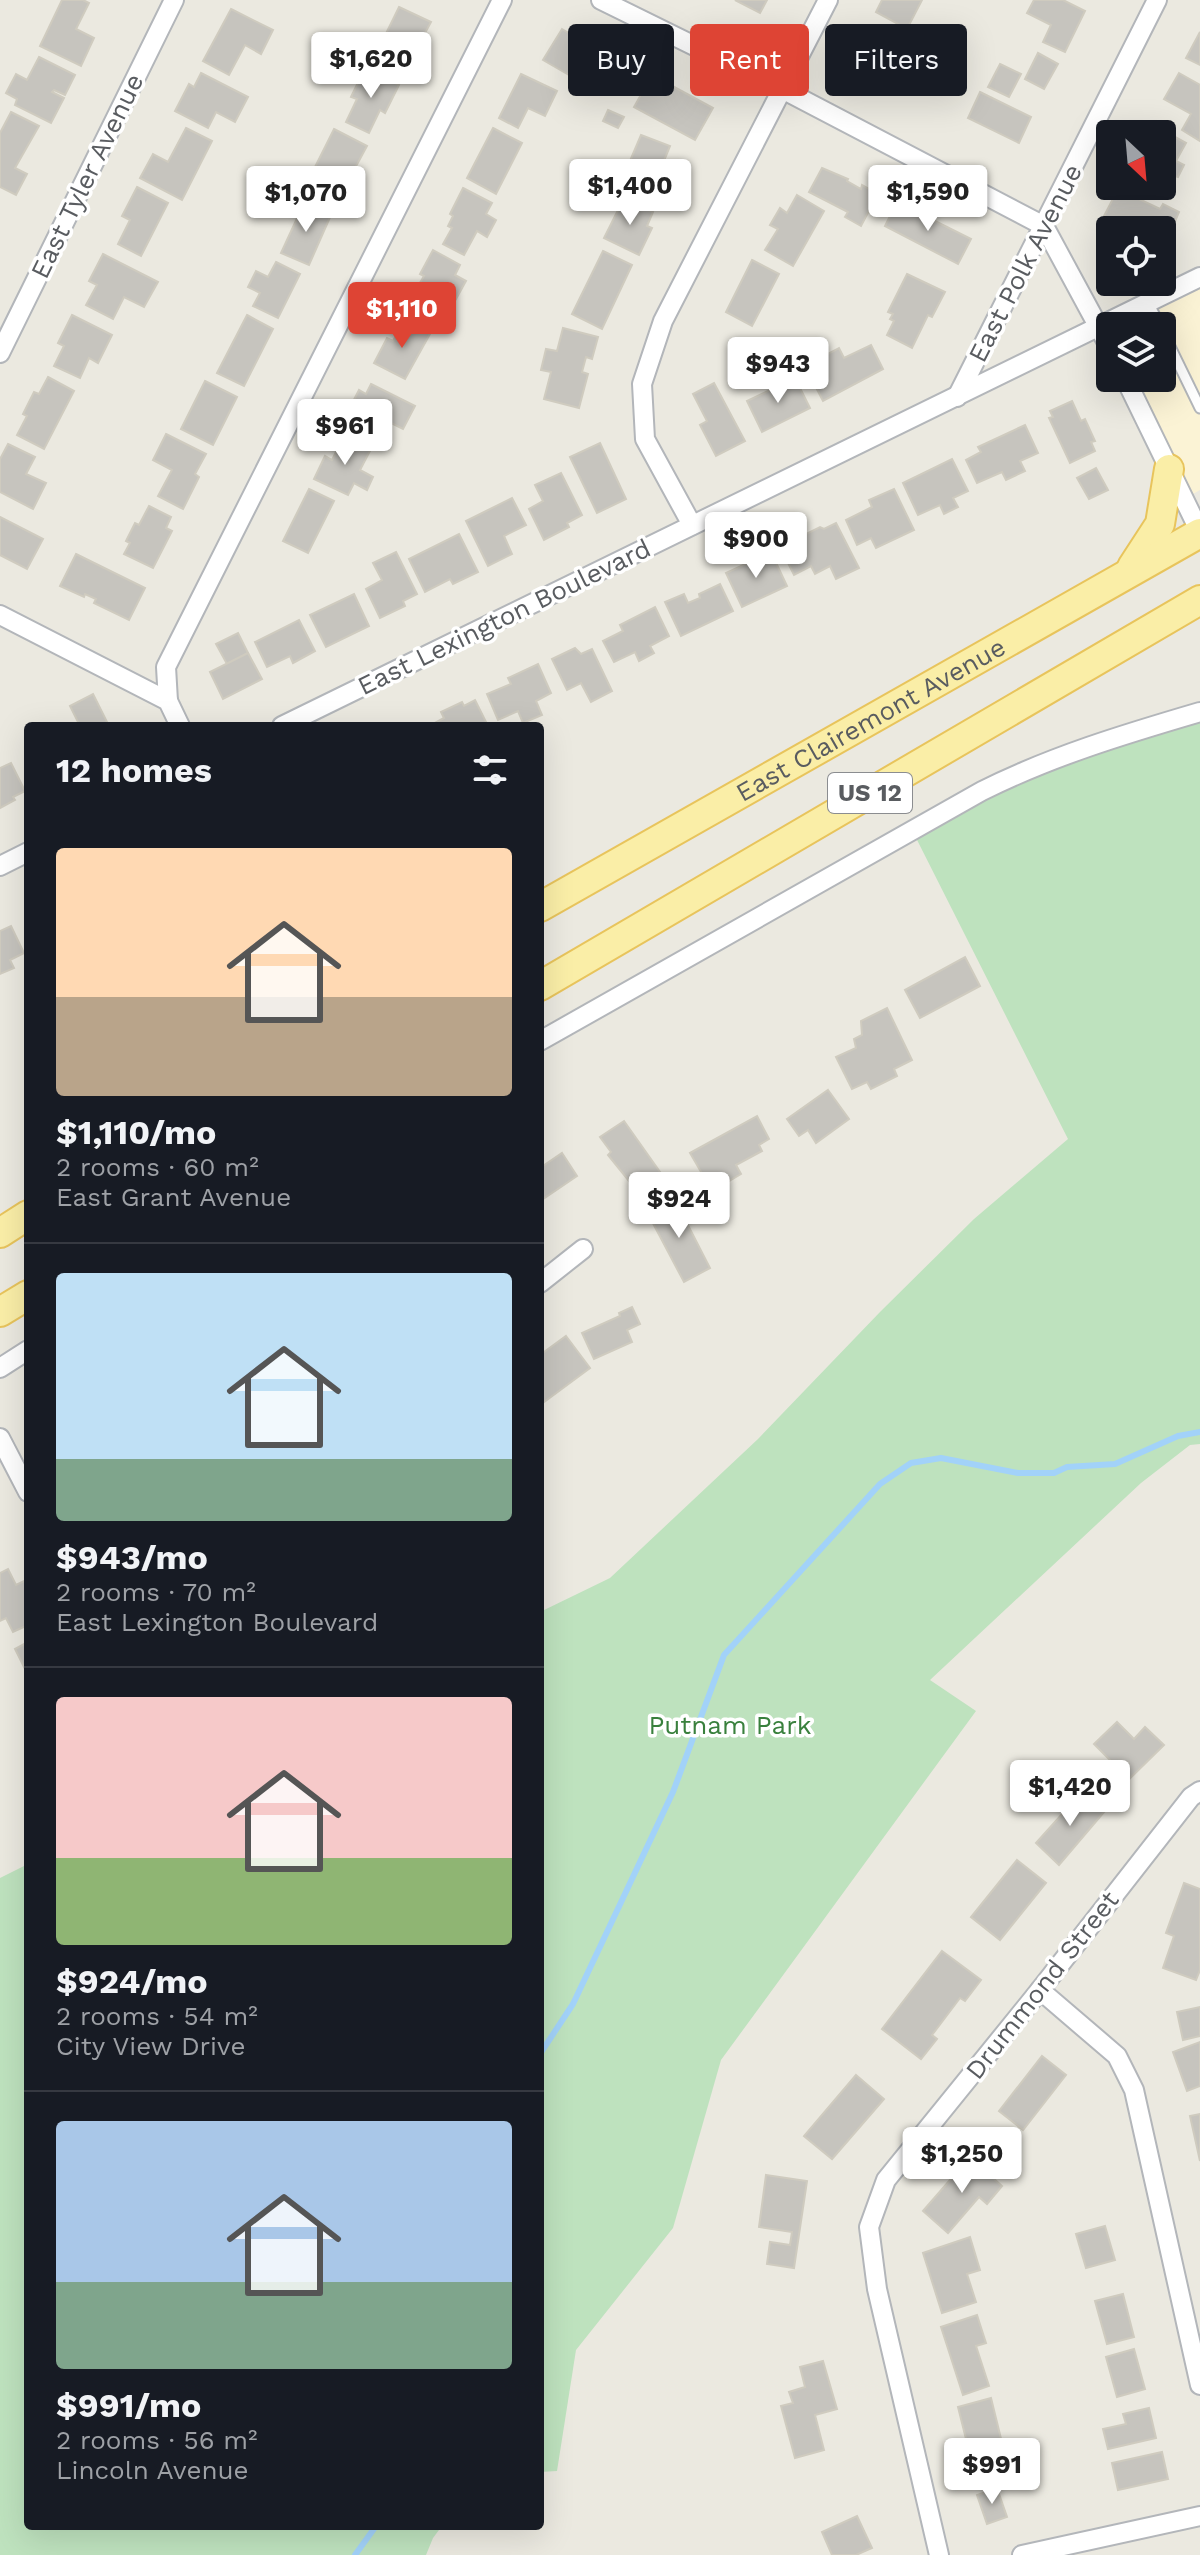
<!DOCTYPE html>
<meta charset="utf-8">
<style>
:root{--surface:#171b24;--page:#242831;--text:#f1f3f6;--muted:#9ea1a6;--line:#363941;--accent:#de4434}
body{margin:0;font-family:"Work Sans",sans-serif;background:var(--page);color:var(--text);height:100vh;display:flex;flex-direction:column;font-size:30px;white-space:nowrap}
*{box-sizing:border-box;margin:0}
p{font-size:26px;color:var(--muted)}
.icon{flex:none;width:44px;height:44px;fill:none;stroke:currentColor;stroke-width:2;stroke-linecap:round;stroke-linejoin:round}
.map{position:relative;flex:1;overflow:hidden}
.sheet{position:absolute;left:24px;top:722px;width:520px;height:1808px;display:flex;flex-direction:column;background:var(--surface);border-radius:8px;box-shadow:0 8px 32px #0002}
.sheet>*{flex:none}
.top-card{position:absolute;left:568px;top:24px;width:512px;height:72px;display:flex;gap:16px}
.needle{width:52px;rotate:154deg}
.buttons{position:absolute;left:1096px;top:120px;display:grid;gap:16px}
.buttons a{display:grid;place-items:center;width:80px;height:80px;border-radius:8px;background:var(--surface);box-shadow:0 8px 32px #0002;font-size:40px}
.price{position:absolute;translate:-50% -68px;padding:0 18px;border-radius:8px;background:#fff;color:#222;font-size:26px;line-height:52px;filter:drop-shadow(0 2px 4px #0008)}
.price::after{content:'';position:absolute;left:50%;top:48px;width:24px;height:18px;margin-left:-12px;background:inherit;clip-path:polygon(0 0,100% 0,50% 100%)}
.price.selected{background:var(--accent);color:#fff}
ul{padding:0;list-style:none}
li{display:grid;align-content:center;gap:16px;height:424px;padding:0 32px}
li+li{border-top:2px solid var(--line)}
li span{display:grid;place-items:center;height:248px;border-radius:8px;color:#555}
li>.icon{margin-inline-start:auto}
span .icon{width:144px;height:144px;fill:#fffc;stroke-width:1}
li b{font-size:34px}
h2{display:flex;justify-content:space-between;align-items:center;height:96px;padding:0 32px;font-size:34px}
.pill{padding:0 28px;border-radius:8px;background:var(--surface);box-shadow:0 8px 32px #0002;font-size:28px;line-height:72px}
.pill.selected{background:var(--accent);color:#fff}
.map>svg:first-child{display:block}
.commercial{fill:#fbf3d5}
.green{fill:#bee2be}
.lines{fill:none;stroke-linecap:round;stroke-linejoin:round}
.stream{stroke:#a2d2f9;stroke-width:6}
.building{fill:#c6c4be;stroke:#cfcbbf;stroke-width:2}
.lane-casing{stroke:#b3b6ba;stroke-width:13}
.street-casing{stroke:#b3b6ba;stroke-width:22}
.primary-casing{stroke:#e8c45c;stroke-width:32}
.lane{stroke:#fff;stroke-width:9}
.street{stroke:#fff;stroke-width:18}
.primary{stroke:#faeea7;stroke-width:28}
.labels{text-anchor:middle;stroke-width:7;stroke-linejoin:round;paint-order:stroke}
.shield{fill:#fff;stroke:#8b8d90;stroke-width:2}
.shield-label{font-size:24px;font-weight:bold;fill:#595c60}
.street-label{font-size:26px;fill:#595c60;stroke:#fff}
.park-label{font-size:26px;fill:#39803d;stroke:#fff}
</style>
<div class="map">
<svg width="1200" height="2555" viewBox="0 0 1200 2555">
<rect width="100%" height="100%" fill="#ebe9e0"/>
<!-- commercial -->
<path class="commercial" d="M1200,277v213l-16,9 -59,-121h37v-52h-63z"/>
<!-- green -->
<g class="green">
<path d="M1200,712v732l-10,1 -49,38 -211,197 46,31 -255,349 -48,168 -97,122 -19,121 -17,1v-860l70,-34 148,-139 122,-127 94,-93 94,-80 -156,-309 70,-39z"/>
<path d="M28,1864v662h414l-9,12 -7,17h-426v-677z"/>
</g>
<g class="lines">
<!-- stream -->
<g class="stream">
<path d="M540,2054l33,-50 100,-212 51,-137 156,-171 31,-21 30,-5 77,15h36l13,-6 48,-3 63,-28 22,-4"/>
<path d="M355,2555l21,-29"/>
</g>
</g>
<!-- building -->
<g class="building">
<path d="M62,0h21l6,3 -13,26 18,9 -13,28 -41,-20z"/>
<path d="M735,0h32l-7,13z"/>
<path d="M882,0h40l-15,29 -31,-17z"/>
<path d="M1034,0h29l22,11 -20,41 -22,-10 8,-17 -24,-12z"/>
<path d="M399,7l32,15 -28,52 -30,-14z"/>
<path d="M231,9l42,21 -12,24 -16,-9 -16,30 -26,-14z"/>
<path d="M562,29l44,26 -18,31 -45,-26z"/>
<path d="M1200,32v33l-14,-7z"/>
<path d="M867,35l56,30 -11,21 -16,-8 -2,4 -41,-22z"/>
<path d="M1038,53l20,11 -14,25 -19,-10z"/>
<path d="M39,57l36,18 -10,20 -11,-5 -2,2 12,6 -13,25 -36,-18 2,-6 -11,-6 10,-19 11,6z"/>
<path d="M1000,64l21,10 -12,23 -21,-10z"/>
<path d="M365,68l34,17 -14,28 -5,-3 -11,23 -23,-11 11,-23 -6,-2z"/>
<path d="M201,73l47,24 -13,25 -19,-10 -8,16 -33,-17 14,-27 5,3z"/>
<path d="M1179,73l21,12v56l-18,-11 9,-16 -27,-15z"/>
<path d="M521,74l36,17 -12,25 -17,-8 -10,20 -19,-10z"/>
<path d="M652,75l61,33 -18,32 -61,-33z"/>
<path d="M980,92l51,25 -12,26 -51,-25z"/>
<path d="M608,110l16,7 -6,11 -15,-7z"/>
<path d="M11,112l28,14 -24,42 12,6 -11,21 -16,-8v-54z"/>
<path d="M186,128l26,13 -30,59 -42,-22 13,-24 15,8z"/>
<path d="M493,128l29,15 -26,51 -29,-16z"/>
<path d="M334,129l33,17 -27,50 -32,-15z"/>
<path d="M1166,132l20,11 -10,18 8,4 -6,12 -8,-3 -9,17 -10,-5h11v-46z"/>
<path d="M641,135l29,11 -11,27 16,7 -9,21 -45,-19z"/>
<path d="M822,168l26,11 -1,2 14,8 1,-4 16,9 -17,32 -16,-9 3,-5 -39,-20z"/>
<path d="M137,187l31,16 -27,53 -23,-12 12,-24 -8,-4z"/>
<path d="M463,188l29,15 -6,11 10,6 -9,17 -10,-6 -13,24 -21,-11 9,-16 -4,-2 5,-10 -3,-2z"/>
<path d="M1118,189l42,20 3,-5 16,8 -14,33 -3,-1v-14h-29l-29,-14z"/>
<path d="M797,195l27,16 -31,55 -28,-16 13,-21 -8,-4 10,-17 7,5z"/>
<path d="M624,198l29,14 -6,14 5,2 -13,27 -35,-17z"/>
<path d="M897,202l74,37 -13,25 -73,-38z"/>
<path d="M304,203l27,12 -22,50 -28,-12z"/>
<path d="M433,250l27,15 -5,10 11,6 -10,18 -11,-7 -13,24 -20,-11 8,-16 -3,-1 7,-12 -4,-2z"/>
<path d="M603,251l29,14 -30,64 -30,-15z"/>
<path d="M103,254l55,28 -14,25 -20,-10 -11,22 -27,-14 11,-20 -8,-4z"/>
<path d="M752,260l27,14 -27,52 -26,-14z"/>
<path d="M276,262l24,12 -22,44 -25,-12 7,-13 -12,-6 8,-16 12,6z"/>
<path d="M907,274l38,18 -13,25 -4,-2 -16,33 -25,-13 7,-14 -4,-2 3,-5 -5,-2z"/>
<path d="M72,315l40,20 -14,28 -9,-5 -9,20 -26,-12 10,-20 -6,-3z"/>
<path d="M247,315l26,14 -29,57 -27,-13z"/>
<path d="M404,321l26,13 -25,45 -31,-16 13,-25 6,3z"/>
<path d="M563,328l35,9 -6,22 -6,-2 -4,15 6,2 -9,34 -35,-9 7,-27 -10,-2 5,-21 11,2z"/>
<path d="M871,345l12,24 -60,32 -14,-27 17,-8 -4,-9 17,-9 5,10z"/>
<path d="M48,377l26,14 -30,58 -27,-14 10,-19 -4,-2 11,-22 5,2z"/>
<path d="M795,378l15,30 -48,24 -15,-31z"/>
<path d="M205,381l32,16 -24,48 -32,-16z"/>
<path d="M714,383l31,58 -29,15 -16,-31 7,-4 -14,-27z"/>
<path d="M371,384l44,22 -12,23 -18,-9 -7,14 -33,-17 14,-27 7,4z"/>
<path d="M1072,401l9,20 4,-2 10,22 -4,1 4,9 -25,12 -21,-45 4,-1 -3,-6z"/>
<path d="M1025,425l13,28 -18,8 5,10 -19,9 -4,-8 -25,11 -11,-23 15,-8 -3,-5z"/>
<path d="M166,434l40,20 -11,20 4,3 -16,32 -25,-13 14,-26 -19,-10z"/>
<path d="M344,436l27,13 -11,21 13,7 -6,13 -13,-7 -6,12 -34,-16 11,-23 7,4z"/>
<path d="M600,443l26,56 -29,14 -27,-56z"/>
<path d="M8,444l27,13 -9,17 20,9 -13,26 -33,-17v-33z"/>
<path d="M952,459l16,32 -15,7 5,9 -14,7 -4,-9 -22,10 -15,-32z"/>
<path d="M1096,468l12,22 -19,9 -12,-21z"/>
<path d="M561,473l21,42 -15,8 2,4 -25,13 -15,-31 14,-8 -8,-16z"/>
<path d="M309,489l25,12 -26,52 -25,-12z"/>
<path d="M894,489l20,41 -38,18 -5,-10 -14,7 -11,-25 26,-13 -3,-7z"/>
<path d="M512,498l14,27 -22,11 8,18 -24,12 -22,-45z"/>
<path d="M149,506l22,11 -5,11 6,3 -19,37 -29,-14 6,-11 -4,-2 9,-18 4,2z"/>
<path d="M0,517l43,22 -16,30 -27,-14z"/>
<path d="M836,523l23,45 -23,11 -6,-13 -15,8 -4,-8 -17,9 -14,-28 40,-20 4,2z"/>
<path d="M459,534l19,38 -25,12 -3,-5 -25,13 -16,-33z"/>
<path d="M396,552l21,42 -14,7 2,5 -25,12 -14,-29 16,-9 -9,-17z"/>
<path d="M771,552l16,34 -45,21 -16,-34z"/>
<path d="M76,554l69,34 -16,32 -35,-17 2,-4 -11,-5 -1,3 -24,-11z"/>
<path d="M720,584l13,27 -52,25 -16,-34 19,-8 4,9 12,-5 -1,-4z"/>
<path d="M354,594l15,32 -43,21 -16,-32z"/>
<path d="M655,607l14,29 -19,10 4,7 -15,8 -4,-9 -21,10 -11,-21 20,-10 -3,-6z"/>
<path d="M299,620l16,31 -22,12 -3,-7 -23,11 -12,-25z"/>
<path d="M238,633l10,20 -21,11 -11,-20z"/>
<path d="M575,648l6,6 11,-5 20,42 -21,11 -10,-19 -14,7 -15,-31z"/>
<path d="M248,653l14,26 -39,20 -13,-27z"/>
<path d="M538,664l13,29 -15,8 6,14 -19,8 -5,-12 -20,9 -11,-26 24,-10 -3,-6z"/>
<path d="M93,694l16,32h-29l-10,-20z"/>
<path d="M475,700l13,26h-54l-1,-2 11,-6 -3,-6 21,-10 2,4z"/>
<path d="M11,763l14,28 -12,6 2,3 -15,8v-40z"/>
<path d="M11,926l13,27 -14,7 4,8 -14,6v-43z"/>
<path d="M965,957l15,29 -60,32 -15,-28z"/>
<path d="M887,1008l25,52 -18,9 3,7 -26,13 -4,-7 -15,7 -16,-32 20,-9 -2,-9 8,-4 -1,-14z"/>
<path d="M828,1090l21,29 -33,24 -8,-13 -9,6 -12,-17z"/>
<path d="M757,1116l12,23 -10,6 3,6 -26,14 5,9 -22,13 -4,-7 -7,4 -18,-31z"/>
<path d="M624,1121l41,58 -24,17 -33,-41 3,-3 -11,-15z"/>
<path d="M562,1153l15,23 -37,25v-33z"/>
<path d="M674,1198l36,70 -26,14 -37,-70z"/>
<path d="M632,1307l8,17 -13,6 5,12 -38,17 -12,-26 38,-17 -1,-3z"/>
<path d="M566,1336l24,32 -50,37v-50z"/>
<path d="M8,1569l8,16 8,-4 4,8v36l-15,7 -7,-14 -6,3v-48z"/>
<path d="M28,1642v33l-13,-26z"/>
<path d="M1117,1722l17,17 11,-12 19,18 -51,50 -18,-18 16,-16 -17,-17z"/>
<path d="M1082,1792l22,20 -45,53 -23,-22z"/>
<path d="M1017,1860l29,23 -46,57 -29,-23z"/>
<path d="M1184,1883l16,6v81l-4,10 -33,-12 11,-32 -8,-3z"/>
<path d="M942,1951l39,29 -16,21 -5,-3 -28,37 5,4 -16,20 -39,-30z"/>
<path d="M1200,2007v29l-17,4 -6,-28z"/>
<path d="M1200,2042v44l-13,5 -14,-39z"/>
<path d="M1042,2056l24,19 -43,55 -24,-19z"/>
<path d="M856,2075l28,24 -52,60 -28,-23z"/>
<path d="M1200,2114v47l-10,-45z"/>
<path d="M970,2157l32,29 -15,18 -8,-7 -31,36 -25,-22z"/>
<path d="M766,2175l41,6 -13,87 -27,-4 3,-22 20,3 2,-13 -33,-5z"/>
<path d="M1105,2226l10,34 -29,8 -10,-34z"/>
<path d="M970,2237l10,33 -13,4 9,28 -34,11 -19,-60z"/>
<path d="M1123,2294l11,43 -27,7 -12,-43z"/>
<path d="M977,2315l9,28 -10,3 13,40 -26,9 -22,-68z"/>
<path d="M1134,2349l11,40 -28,8 -11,-40z"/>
<path d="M823,2361l14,48 -22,6 9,35 -29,8 -14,-52 12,-3 -4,-11 16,-5 -5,-20z"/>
<path d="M991,2398l16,65 -33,8 -16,-64z"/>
<path d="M1149,2408l7,30 -48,11 -5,-20 23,-5 -3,-10z"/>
<path d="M1162,2452l6,27 -50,11 -6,-27z"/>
<path d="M997,2488l10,29 -20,7 -10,-29z"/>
<path d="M857,2516l15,32 -16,7h-24l-10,-23z"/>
</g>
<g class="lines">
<!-- lane casing -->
<g class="lane-casing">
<g id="lane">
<path d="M1148,302l12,24"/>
<path d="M1162,330l38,78"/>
</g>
</g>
<!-- street casing -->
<g class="street-casing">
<g id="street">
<path d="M601,0l183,90 260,136 66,122"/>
<path d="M0,353l174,-353"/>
<path d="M1125,378l75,154"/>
<path d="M957,397l200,-397"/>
<path d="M692,525l-47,-86 -3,-55 21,-63 165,-321"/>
<path d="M0,615l168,86 12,25"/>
<path d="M168,701l-2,-34 336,-667"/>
<path d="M282,726l918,-449"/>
<path d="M0,866l28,-14"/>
<path d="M540,1041l442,-250c70,-35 143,-57 218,-79"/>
<path d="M540,1283l43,-34"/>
<path d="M0,1368l28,-18"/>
<path d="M0,1438l28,54"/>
<path d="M1040,1990l77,66 17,34 66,295"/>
<path d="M939,2555l-62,-266 -8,-62 17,-47 154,-190 151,-193 9,-6"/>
<path d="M1022,2555l178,-39"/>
</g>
</g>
<!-- primary casing -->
<g class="primary-casing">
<g id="primary">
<path d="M1132,567l28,-43 9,-55"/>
<path id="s1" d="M540,907l660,-374"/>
<path d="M540,986l660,-386"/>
<path d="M0,1233l28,-18"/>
<path d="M0,1312l28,-17"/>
</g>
</g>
<!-- lane -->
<use href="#lane" class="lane"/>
<!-- street -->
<use href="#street" class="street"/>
<!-- primary -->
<use href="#primary" class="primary"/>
</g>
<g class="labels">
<!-- shield labels -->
<rect class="shield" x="828" y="773" width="84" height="40" rx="6"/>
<g class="shield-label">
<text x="870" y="801">US 12</text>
</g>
<!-- street labels -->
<g class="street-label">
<text transform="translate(87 176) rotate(-64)" y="9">East Tyler Avenue</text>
<text transform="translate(1025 263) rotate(-63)" y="9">East Polk Avenue</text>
<text transform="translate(504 617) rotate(-26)" y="9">East Lexington Boulevard</text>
<text dy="9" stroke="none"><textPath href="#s1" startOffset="380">East Clairemont Avenue</textPath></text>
<text transform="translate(1042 1985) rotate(-52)" y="9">Drummond Street</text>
</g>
<!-- park labels -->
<g class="park-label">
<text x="730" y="1734">Putnam Park</text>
</g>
</g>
</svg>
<div class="buttons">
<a><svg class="needle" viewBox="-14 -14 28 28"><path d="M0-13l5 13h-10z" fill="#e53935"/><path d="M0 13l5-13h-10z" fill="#9ea1a6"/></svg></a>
<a><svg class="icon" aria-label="locate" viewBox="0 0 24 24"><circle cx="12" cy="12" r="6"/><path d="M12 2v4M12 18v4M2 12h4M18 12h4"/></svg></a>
<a><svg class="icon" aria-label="layers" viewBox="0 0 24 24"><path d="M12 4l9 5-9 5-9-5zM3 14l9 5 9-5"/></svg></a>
</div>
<b class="price" style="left:371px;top:100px">$1,620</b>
<b class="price" style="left:630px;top:227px">$1,400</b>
<b class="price" style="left:928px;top:233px">$1,590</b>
<b class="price" style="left:306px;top:234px">$1,070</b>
<b class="price selected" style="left:402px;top:350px">$1,110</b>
<b class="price" style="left:778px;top:405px">$943</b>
<b class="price" style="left:345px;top:467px">$961</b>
<b class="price" style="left:756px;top:580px">$900</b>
<b class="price" style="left:679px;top:1240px">$924</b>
<b class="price" style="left:1070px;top:1828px">$1,420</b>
<b class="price" style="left:962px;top:2195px">$1,250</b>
<b class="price" style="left:992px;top:2506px">$991</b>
<div class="top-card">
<a class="pill">Buy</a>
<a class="pill selected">Rent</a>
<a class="pill">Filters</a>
</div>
<section class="sheet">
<h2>12 homes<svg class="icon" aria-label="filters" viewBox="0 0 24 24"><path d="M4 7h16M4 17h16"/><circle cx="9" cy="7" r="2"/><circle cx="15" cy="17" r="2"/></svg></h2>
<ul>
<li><span style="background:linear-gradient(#ffd9b3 60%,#b9a48a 0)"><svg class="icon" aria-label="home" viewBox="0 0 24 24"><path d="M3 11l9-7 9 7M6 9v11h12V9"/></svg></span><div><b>$1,110/mo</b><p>2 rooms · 60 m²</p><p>East Grant Avenue</p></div></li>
<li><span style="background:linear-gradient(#bfe0f5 75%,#7fa58c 0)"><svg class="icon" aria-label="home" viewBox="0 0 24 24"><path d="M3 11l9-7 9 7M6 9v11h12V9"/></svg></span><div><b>$943/mo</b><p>2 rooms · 70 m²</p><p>East Lexington Boulevard</p></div></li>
<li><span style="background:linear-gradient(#f6c9c9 65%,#8fb573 0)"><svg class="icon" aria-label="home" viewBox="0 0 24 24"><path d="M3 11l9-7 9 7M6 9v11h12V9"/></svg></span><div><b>$924/mo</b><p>2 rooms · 54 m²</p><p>City View Drive</p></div></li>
<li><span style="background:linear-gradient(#a9c7e8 65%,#7fa58c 0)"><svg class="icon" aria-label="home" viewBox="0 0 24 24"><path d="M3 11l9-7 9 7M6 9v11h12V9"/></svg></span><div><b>$991/mo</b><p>2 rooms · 56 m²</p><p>Lincoln Avenue</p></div></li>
</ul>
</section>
</div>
